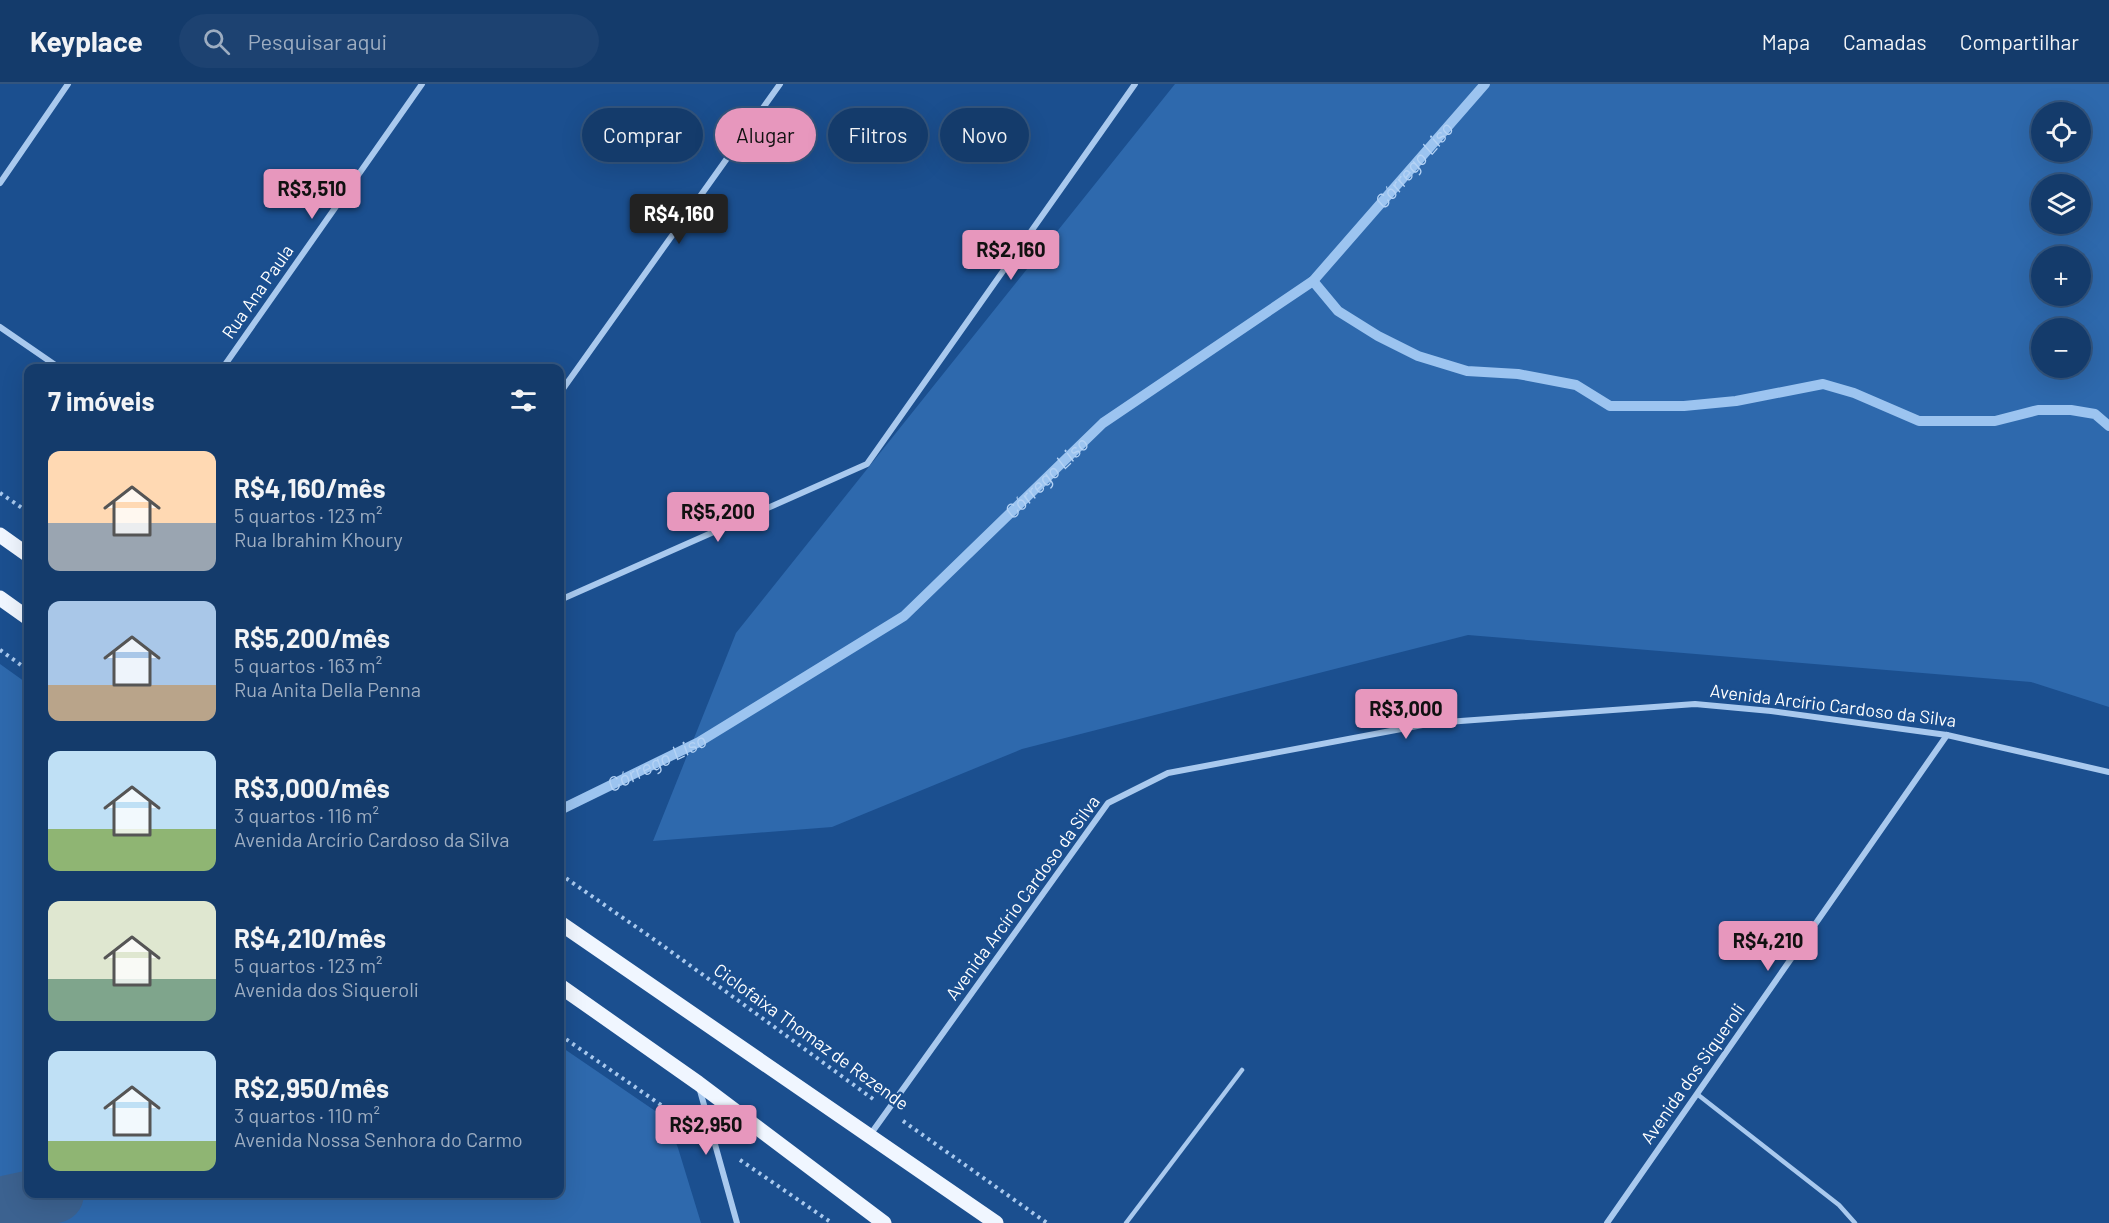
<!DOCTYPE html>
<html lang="pt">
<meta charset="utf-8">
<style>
:root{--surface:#143b6b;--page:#1d4271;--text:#f1f3f6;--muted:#9dadc1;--line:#33557e;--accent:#e797bd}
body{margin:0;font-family:Barlow,sans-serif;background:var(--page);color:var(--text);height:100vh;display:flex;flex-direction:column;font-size:22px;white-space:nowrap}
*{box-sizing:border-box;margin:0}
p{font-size:20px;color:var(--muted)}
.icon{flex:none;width:33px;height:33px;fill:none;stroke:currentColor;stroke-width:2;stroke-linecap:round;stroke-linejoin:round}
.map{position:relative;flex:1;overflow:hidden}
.sheet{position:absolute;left:24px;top:280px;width:540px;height:834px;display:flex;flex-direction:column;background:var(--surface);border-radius:12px;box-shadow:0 6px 24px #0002,0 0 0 2px var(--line)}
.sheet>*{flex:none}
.banner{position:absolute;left:582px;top:24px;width:570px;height:54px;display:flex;gap:12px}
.tools{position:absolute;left:2031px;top:18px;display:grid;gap:12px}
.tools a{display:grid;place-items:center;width:60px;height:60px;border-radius:50%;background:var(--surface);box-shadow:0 6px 24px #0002,0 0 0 2px var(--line);font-size:30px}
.price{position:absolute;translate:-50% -51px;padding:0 14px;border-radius:6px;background:var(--accent);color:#111;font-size:20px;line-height:39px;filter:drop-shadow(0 2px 3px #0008)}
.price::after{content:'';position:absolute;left:50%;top:36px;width:18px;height:14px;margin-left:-9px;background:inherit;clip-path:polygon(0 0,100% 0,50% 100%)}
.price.current{background:#222;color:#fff}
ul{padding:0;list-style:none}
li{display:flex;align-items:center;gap:18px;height:150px;padding:0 24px}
li span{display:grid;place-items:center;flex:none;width:168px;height:120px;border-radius:12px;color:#555}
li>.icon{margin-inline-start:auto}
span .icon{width:72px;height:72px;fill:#fffc;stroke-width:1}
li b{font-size:26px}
h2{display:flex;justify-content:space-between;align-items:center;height:72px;padding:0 24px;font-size:26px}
.pill{padding:0 21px;border-radius:27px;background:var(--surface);box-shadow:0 6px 24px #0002,0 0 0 2px var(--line);font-size:21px;line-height:54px}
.pill.current{background:var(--accent);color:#111}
header{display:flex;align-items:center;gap:36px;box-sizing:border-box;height:84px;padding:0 30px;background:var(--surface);border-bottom:2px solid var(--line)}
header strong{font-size:28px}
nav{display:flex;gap:33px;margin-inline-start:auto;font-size:21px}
.search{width:420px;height:54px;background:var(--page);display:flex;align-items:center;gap:15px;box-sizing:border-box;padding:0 21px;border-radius:33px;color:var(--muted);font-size:22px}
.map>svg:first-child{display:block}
.green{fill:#2e69ad;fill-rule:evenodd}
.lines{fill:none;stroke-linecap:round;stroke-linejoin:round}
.stream{stroke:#9cc4f0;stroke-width:10}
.river{stroke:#3c6290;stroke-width:58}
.path{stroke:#a9c9ee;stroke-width:4;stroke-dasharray:3 4.5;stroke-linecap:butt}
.service{stroke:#a9c9ee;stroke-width:4.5}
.minor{stroke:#a9c9ee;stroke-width:6}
.primary{stroke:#f0f6ff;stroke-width:15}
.labels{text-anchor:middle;stroke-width:4.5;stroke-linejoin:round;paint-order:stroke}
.street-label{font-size:18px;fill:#fff;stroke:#1b4f8f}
.water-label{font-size:20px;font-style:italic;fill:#b5d3f5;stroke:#1b4f8f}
</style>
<header>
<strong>Keyplace</strong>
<div class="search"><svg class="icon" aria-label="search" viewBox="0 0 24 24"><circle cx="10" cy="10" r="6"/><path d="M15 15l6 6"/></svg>Pesquisar aqui</div>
<nav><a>Mapa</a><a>Camadas</a><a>Compartilhar</a></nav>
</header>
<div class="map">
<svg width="2109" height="1139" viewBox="0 0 2109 1139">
<rect width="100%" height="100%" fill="#1b4f8f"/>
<!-- green -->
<g class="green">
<path d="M1175,0h934v623l-78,-25 -563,-47 -446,114 -190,78 -179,14 83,-208zM2042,28h38v40h-38zM2042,100h38v40h-38zM2042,172h38v40h-38zM2042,244h38v40h-38z"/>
<path d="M0,580l28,20v510h532v-148l107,73 11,29 23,75h-701z"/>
</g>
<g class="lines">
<!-- stream -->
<g class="stream">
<path d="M1313,197l25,30 40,25 40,20 49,15 51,3 58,11 34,21h74l52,-5 87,-17 31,9 65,28h76l43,-11h33l24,4 14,12"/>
<path id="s1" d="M560,726l139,-68 205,-126 199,-193 210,-142 172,-197"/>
</g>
<!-- river -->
<path class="river" d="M0,1122l55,-12"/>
<!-- path -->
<g class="path">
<path d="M0,409l28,19"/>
<path d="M0,566l28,20"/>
<path d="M560,790l102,71 211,154"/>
<path d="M560,951l127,88"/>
<path d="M903,1037l144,102"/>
<path d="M740,1076l92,63"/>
</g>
<!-- service -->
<g class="service">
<path d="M1697,1010l142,111 16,18"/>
<path d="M1126,1139l116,-153"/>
</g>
<!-- minor -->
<g class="minor">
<path d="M0,99l68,-99"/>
<path d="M0,243l61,42"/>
<path d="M222,285l200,-285"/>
<path d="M560,309l220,-309"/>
<path d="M560,516l307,-136 268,-380"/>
<path d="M699,1003l38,136"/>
<path d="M870,1051l238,-332 60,-30 265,-50 262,-19 76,7 176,24 162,37"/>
<path d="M1607,1139l340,-488"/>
</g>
<!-- primary -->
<g class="primary">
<path d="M0,451l28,20"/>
<path d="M0,514l28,20"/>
<path d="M560,839l436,300"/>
<path d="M560,902l138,97 186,140"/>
</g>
</g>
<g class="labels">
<!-- street labels -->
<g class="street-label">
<text transform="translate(258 208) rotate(-55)" y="6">Rua Ana Paula</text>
<text transform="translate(1833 622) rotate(7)" y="6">Avenida Arcírio Cardoso da Silva</text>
<text transform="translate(1023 814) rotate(-54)" y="6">Avenida Arcírio Cardoso da Silva</text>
<text transform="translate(811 953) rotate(36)" y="6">Ciclofaixa Thomaz de Rezende</text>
<text transform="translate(1693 990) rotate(-55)" y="6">Avenida dos Siqueroli</text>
</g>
<!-- water labels -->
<g class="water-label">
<text dy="7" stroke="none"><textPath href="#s1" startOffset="1080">Córrego Liso</textPath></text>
<text dy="7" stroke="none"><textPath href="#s1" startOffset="594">Córrego Liso</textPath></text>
<text dy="7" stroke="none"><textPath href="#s1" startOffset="108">Córrego Liso</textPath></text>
</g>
</g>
</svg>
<div class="tools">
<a><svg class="icon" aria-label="locate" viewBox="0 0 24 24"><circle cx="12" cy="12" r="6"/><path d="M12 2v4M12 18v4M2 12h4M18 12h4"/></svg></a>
<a><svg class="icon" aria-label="layers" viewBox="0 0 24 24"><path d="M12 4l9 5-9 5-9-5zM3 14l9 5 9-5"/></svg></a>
<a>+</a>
<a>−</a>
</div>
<b class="price" style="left:312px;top:136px">R$3,510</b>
<b class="price current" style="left:679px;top:161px">R$4,160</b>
<b class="price" style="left:1011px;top:197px">R$2,160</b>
<b class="price" style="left:718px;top:459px">R$5,200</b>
<b class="price" style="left:1406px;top:656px">R$3,000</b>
<b class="price" style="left:1768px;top:888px">R$4,210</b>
<b class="price" style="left:706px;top:1072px">R$2,950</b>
<div class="banner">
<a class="pill">Comprar</a>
<a class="pill current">Alugar</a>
<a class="pill">Filtros</a>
<a class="pill">Novo</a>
</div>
<section class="sheet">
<h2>7 imóveis<svg class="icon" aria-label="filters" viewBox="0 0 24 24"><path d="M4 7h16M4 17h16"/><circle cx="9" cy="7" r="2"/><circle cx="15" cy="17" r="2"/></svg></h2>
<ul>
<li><span style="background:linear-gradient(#ffd9b3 60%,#9aa5b1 0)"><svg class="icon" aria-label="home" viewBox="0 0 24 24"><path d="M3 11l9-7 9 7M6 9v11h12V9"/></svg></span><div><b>R$4,160/mês</b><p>5 quartos · 123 m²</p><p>Rua Ibrahim Khoury</p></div></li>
<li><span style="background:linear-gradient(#a9c7e8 70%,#b9a48a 0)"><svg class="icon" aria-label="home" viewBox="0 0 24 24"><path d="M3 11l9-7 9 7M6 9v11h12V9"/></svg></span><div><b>R$5,200/mês</b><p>5 quartos · 163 m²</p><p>Rua Anita Della Penna</p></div></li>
<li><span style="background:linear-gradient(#bfe0f5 65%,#8fb573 0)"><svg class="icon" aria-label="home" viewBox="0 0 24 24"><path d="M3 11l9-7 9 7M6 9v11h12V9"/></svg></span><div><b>R$3,000/mês</b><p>3 quartos · 116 m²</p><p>Avenida Arcírio Cardoso da Silva</p></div></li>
<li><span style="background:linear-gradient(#dfe7d0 65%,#7fa58c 0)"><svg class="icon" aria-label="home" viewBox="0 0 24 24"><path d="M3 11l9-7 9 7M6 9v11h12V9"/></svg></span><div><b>R$4,210/mês</b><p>5 quartos · 123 m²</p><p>Avenida dos Siqueroli</p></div></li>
<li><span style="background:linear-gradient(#bfe0f5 75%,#8fb573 0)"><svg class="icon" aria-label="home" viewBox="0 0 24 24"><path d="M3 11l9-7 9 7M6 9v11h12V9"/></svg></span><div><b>R$2,950/mês</b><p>3 quartos · 110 m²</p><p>Avenida Nossa Senhora do Carmo</p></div></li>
</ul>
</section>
</div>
